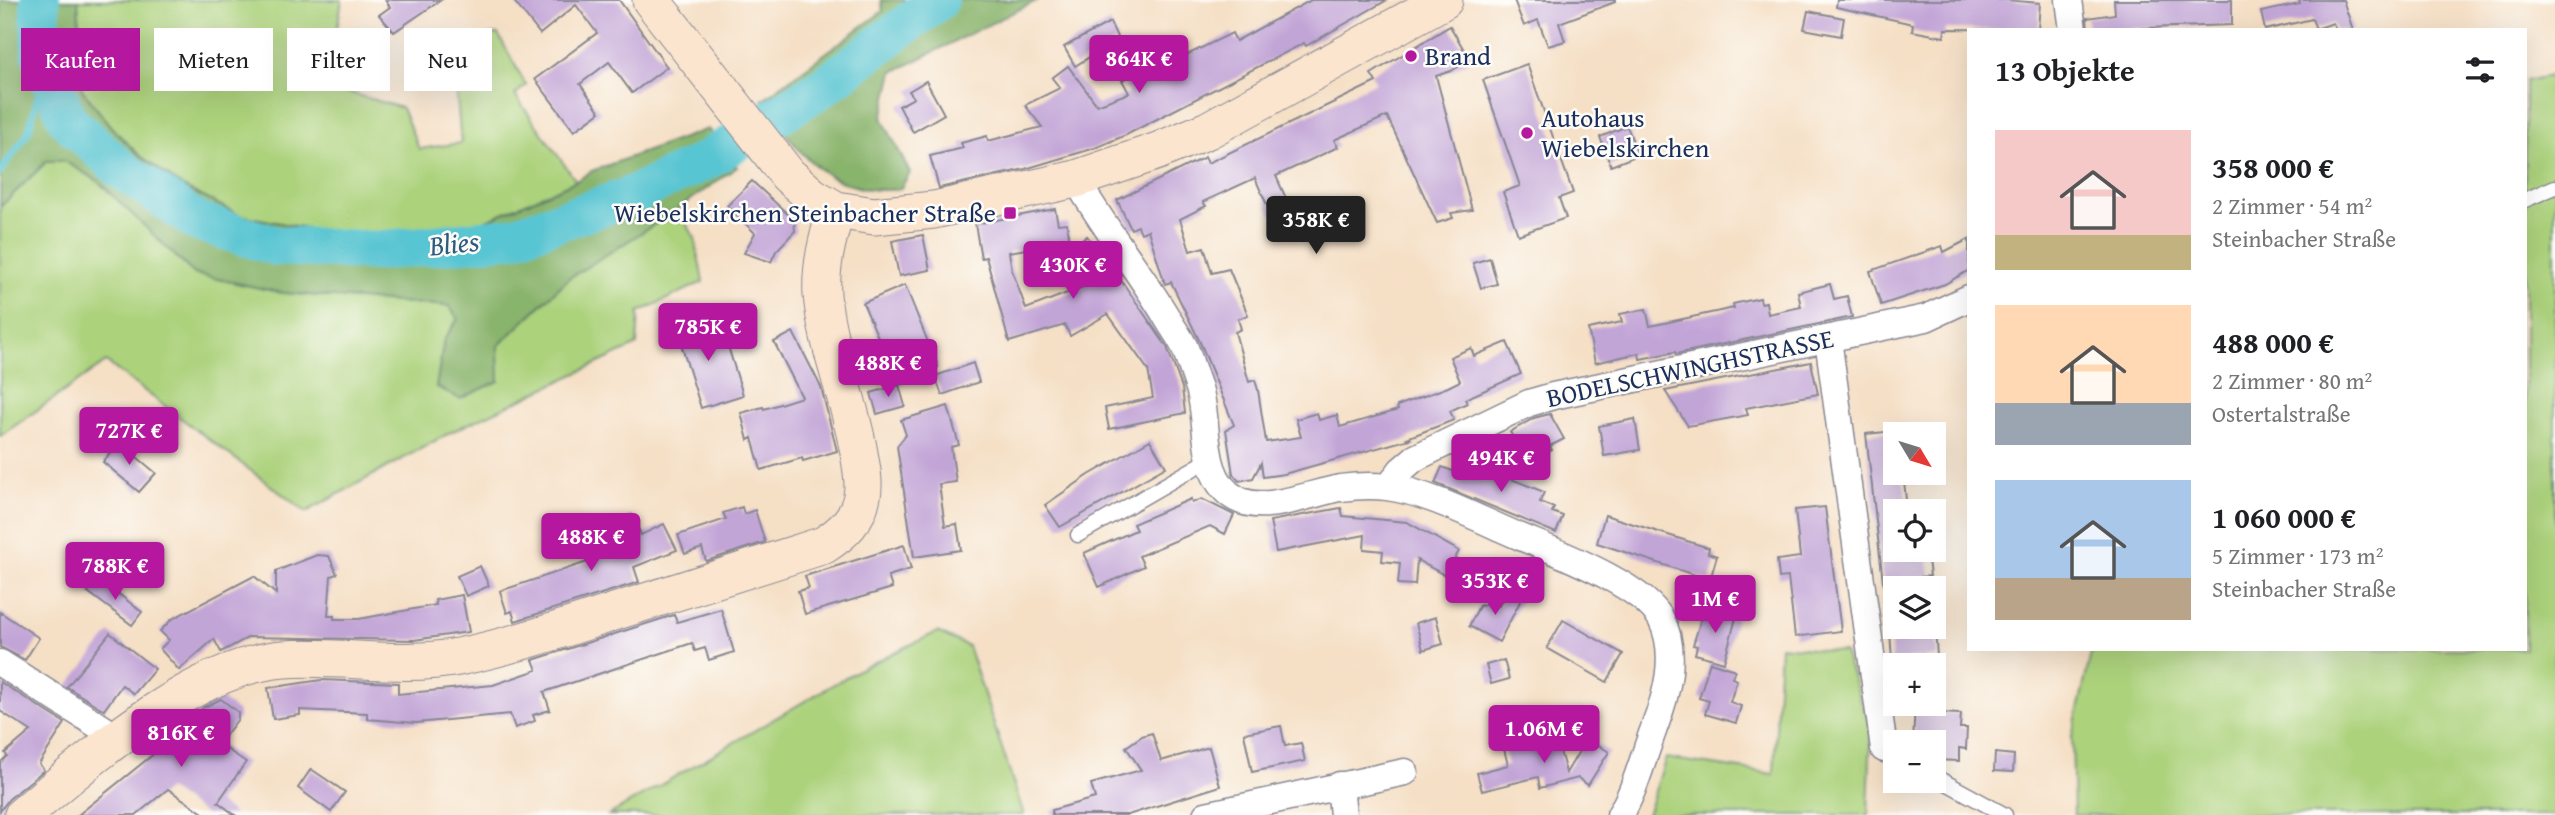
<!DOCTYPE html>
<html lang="de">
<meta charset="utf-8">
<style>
:root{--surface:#fff;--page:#f6f6f6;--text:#202124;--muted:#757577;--accent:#b5179e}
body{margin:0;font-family:"Gentium Book Plus",serif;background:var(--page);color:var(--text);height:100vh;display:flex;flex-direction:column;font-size:26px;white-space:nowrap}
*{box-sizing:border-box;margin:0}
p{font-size:23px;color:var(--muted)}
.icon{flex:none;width:38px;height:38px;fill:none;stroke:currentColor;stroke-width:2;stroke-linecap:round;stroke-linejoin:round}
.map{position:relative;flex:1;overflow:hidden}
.drawer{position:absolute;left:1967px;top:28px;width:560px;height:623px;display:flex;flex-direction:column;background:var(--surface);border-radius:0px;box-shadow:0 7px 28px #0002}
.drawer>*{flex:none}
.banner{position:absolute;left:21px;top:28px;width:665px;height:63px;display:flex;gap:14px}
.needle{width:46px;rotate:128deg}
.controls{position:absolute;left:1883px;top:422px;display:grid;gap:14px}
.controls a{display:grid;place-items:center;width:63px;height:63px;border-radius:0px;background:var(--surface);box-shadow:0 7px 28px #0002;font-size:35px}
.price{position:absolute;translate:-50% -60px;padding:0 16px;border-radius:7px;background:var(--accent);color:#fff;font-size:23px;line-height:46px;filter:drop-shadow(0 2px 4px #0008)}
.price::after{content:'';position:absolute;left:50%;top:42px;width:21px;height:16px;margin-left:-10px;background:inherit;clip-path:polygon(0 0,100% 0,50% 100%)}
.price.on{background:#222;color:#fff}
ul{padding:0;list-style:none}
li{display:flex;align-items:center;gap:21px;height:175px;padding:0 28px}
li span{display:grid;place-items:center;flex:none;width:196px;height:140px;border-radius:0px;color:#555}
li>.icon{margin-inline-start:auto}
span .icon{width:84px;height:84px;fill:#fffc;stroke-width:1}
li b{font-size:30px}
h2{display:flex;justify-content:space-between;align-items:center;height:84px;padding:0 28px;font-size:30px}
.pill{padding:0 24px;border-radius:0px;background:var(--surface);box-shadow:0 7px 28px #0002;font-size:24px;line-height:63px}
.pill.on{background:var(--accent);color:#fff}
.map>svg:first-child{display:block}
.green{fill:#acd27c;stroke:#64806d;stroke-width:2}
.forest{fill:#89b46c;stroke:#527265;stroke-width:2}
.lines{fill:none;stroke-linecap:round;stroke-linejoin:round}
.stream{stroke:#59c5d2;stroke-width:7}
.river{stroke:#59c5d2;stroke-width:40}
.building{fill:#c2a5d7;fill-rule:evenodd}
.lane-casing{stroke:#888792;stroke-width:17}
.street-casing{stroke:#888792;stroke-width:29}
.secondary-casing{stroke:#888792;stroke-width:39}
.lane{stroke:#fff;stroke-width:14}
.street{stroke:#fff;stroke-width:26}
.secondary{stroke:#fce5cf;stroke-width:37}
.poi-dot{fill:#b5179e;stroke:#fdfcf7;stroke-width:2.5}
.labels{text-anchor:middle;stroke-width:5;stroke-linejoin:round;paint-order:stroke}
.poi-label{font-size:26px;fill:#1b2f5e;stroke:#fdfcf7;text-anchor:start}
.street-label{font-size:26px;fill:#1b2f5e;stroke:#fdfcf7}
.water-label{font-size:28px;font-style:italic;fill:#2e5c81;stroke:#fdfcf7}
</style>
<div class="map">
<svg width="2555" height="815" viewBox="0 0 2555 815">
<rect width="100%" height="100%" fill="#fdfcf7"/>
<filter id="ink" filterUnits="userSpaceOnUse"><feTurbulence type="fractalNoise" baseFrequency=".0143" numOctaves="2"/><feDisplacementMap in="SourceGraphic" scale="14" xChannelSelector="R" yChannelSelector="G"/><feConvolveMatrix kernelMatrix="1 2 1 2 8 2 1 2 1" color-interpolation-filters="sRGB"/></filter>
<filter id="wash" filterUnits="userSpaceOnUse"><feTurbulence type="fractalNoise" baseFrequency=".00686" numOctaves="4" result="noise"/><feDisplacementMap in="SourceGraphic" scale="28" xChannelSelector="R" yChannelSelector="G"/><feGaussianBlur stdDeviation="1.57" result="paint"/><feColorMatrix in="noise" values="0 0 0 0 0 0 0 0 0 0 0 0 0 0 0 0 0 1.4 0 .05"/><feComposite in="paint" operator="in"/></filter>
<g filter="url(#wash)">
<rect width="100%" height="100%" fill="#f5dfc5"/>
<!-- green -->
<g class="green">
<path d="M78,0h264l-15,86 75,22 17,41 42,-6 -9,-101 46,-8 28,51 -11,10 61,86 -96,42 -84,12 -86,-6 -71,-14 -56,-28 -45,-33 -26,-26 -30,-39z"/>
<path d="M2555,75v740h-481l-2,-79 20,-87h433v-568z"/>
<path d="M47,161h17l34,20 97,93 88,19 166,13 9,13 -14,21 54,6 71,-68 99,-62 18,7 9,15 8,44 -64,30 -2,33 -186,87 -145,80 -200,-150 -106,74v-229z"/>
<path d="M937,632l31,14 56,169h-415l251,-146z"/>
<path d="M1780,646l64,6 27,77 -3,86h-221l19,-57 108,16z"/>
</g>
<!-- forest -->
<g class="forest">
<path d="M1,0h77l4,90 30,38 26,26 45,33 56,28 71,14 86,6 84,-12 96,-42 16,-10 116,-42 29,38 -69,49 -99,62 -71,68 1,35 -39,18 -24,-12 8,-47 14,-21 -9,-13 -166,-13 -89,-19 -96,-93 -34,-20h-17l-47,46z"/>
<path d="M881,0h157l-145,72 -11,46 28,55 -10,16c-71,8 -102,-36 -138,-89l121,-89z"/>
</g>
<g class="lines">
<!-- stream -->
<path class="stream" d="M0,172l28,-39 13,-48v-30"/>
<!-- river -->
<path class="river" d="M40,0l1,55 27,66 54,49 76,52 78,24 101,5 136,-14 113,-39 79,-37 119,-75 115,-86"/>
</g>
<g id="blocks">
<!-- building -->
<g class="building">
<path d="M385,0h56l-47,32 -15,-17 11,-8z"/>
<path d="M513,0h106l48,67 -35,26 -23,-31 -29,22 20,28 -26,19 -39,-52 62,-46 -21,-28 -36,29z"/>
<path d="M1311,0h76l-81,46 -2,-3 -178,92 -31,13 -70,21 -86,19 -9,-32 33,-8 -2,-5 26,-7 1,5 54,-14 -17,-22 35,-17 -8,-10 16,-12 29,39 32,-12 -7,-13 59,-31 4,7 47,-23 4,8z"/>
<path d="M1514,0h101v2l-56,21 6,18 -17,5 -10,-26 -14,6z"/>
<path d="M1837,0h168l35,3 -2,27 -93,-1 -1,8 -32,-6 1,-7 -77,-17z"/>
<path d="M2114,0h118v25l-144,5 -1,-12 28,-4z"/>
<path d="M2299,0h44l10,30h-17l-3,-7 -17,6 -4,-10 -47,11 -4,-18 39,-8z"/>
<path d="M1808,11l36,7 -3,18 -37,-7z"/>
<path d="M1110,22l8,17 -43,27 -11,-19z"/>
<path d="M1450,26l20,34 -19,11 -15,5 36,134 -21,3 2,5 -16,5 -50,-107 -53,24 4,7 -62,29 13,29 -18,9 -16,-36 -52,24 3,4 -26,13 10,32 14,-4 8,26 17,-4 19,46 -10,4 3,10 -6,3 14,50 6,-2 3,10 8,52 35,-5 -5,-18 21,-6 2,7 18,-5 3,12 58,-17 -1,-4 51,-19 12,-6 -10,-24 21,-9 3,8 33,-14 14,32 -56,25 2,4 -17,8 4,9 -47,18 3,1 -126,35 -21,3 -2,-14 -8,15 -14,3 -6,-7 -7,-44 8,-5 -34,-83 -29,-60 -6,2 -17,-54 -7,3 -3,-7 -7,3 -14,-29 88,-43 3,6 168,-81 -5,-8z"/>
<path d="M1527,64l46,129 -14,5 7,20 -48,17 -15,-43 17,-6 -37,-106z"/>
<path d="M926,81l18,33 -31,18 -14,-26 15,-8 -5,-7z"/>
<path d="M1627,126l11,29 -27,11 -11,-29z"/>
<path d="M752,181l42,39 1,11 -19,20 -5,11 -27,-9 11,-20 -28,-27z"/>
<path d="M1055,209l3,15 9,-1 4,26 16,-13 31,40 49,71 15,41 3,25 -76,16 -4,-21 48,-10 -5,-28 -40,-56 -38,22 -5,-11 -56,17 -23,-85 -5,1 -6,-34zM1053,244l33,42 -60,23 -14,-39 -3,-18z"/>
<path d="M923,235l7,35 -31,6 -7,-35z"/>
<path d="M1969,239v31l-24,14 -64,21 -11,-34 72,-25 2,6z"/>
<path d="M1490,258l7,26 -16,4 -8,-25z"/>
<path d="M1830,284l4,15 13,-3 5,21 -176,37 -1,-2 -35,7 -1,-6 -44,10 -7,-34 34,-7 -2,-8 26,-5 4,17 84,-18 -1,-4 27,-6 1,5 5,-1 2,12 33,-7 -3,-15z"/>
<path d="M905,285l33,82 -39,18 -36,-82z"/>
<path d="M707,314l11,32 9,-3 16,52 -42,13 -26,-83z"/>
<path d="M793,332l28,55 16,64 -34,10 -1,-3 -41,12 -9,-32 -4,2 -7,-27 22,-6 1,2 38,-12 -28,-55z"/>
<path d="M1811,362l7,32 -72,14 2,7 -60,11 -23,-35z"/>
<path d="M973,363l6,19 -37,13 -7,-19z"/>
<path d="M899,385l6,21 -28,8 -6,-21z"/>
<path d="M948,406l11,39 -8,2 5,35 -17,2 6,42 12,-2 4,26 -47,7 -17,-111 9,-11 -5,-15z"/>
<path d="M1550,414l14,25 -14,7 2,4 -24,13 -18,-31 24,-14z"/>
<path d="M1635,419l5,31 -36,6 -5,-30z"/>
<path d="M1895,431v41h8l3,28 -11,1v49h27v3l5,-1 3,24 -9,1 1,11h-37l-2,-6 -17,-148z"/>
<path d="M1150,440l16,27 -106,60 -15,-22 44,-30z"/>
<path d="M119,442l37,31 -17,19 -36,-30z"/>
<path d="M1463,460l81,32 -4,10 14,6 -2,4 11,4 -7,17 -121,-50 7,-16 16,6z"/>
<path d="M1191,499l1,4 10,-4 32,16 -9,19 -15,-8 -71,30 5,10 -45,21 -15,-34 52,-23 -3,-6z"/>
<path d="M742,507l2,7 11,-4 10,32 -59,19 -4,-13 -17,6 -7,-19 48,-16 -3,-6z"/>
<path d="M1825,507l16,124 -46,6 -7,-60 -9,1 -2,-18 23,-3 -5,-47z"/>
<path d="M1341,508l2,8 64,6 52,29 -13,25 -29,-16 -2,25 -17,-1 2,-21 -18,-2 1,-10 -19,-2 1,-14 -89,17 -6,-31z"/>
<path d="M632,515l9,20 23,-11 13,26 -43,17 5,15 -124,39 -3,-10 -5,2 -7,-22 124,-41 -11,-25z"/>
<path d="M1605,515l104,33 -1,5 9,3 -7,24 -113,-37z"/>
<path d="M904,545l7,24 -23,7 4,12 -87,26 -7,-23 11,-3 -4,-12z"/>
<path d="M317,555l12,1 8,18 -6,2 -3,40h6v3h25l77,-14 -1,-5 27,-5 7,37 -55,8 -165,-3 -28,15 -7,-13 -35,31 -19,-21 9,-9 -9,-9 12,-12 82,-43 22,18v-23z"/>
<path d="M480,566l9,20 -23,10 -9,-20z"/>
<path d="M98,578l44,34 -10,13 -44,-33z"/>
<path d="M1524,594l-25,48 -30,-16 10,-20 14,-3 6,3 3,-6z"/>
<path d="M1715,605l21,13 -12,44 -29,-8 2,-8 -4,-1 9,-29 8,2z"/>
<path d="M721,609l13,43 -25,8 -4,-12 -10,3 -3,-8 -148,49 6,18 -17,5 2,6 -20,7 -5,-14 -94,9 -49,-4v-6l-67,-3v5l-27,4 -5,-31 53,-8 77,3v11l95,-9 44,-15 -4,-10 141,-45 3,7z"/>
<path d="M0,612l39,26 -14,22 -25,-13z"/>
<path d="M1436,617l7,27 -20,6 -7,-27z"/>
<path d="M1563,620l60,34 -16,28 -60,-34z"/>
<path d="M1935,628l2,28 -45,4 -2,-28z"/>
<path d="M110,633l45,36 -21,25 -12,-9 -18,25 -37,-23z"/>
<path d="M1504,660l5,19 -18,5 -5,-19z"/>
<path d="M1710,662l25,8 -3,8 5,2 -7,22 11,4 -5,17 -31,-9 4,-13 -10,-3z"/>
<path d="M0,682l65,41 -26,41 5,6 -35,29 -9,12v-48l7,-7 -2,-3 26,-22 -31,-20z"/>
<path d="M221,699l17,13v7l-19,25 27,18 -28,40 17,13h-29l-38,-26 -32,26h-58l98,-79 28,-29z"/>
<path d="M1915,704h25l-1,9 22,1 -1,14h7l-1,21 -7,-1v13l-25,-1v-18h-21z"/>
<path d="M1281,726l4,20 16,-3 4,18 -53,11 -8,-39z"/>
<path d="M1152,733l9,28 48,-14 11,39 -92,29h-76v-5l43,-12 -4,-14 50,-14 -15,-23 16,-11z"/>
<path d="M1556,736l10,37 21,-35 22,14 -21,33 -10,-7 -38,10 -2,-11 -56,14 -5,-18 31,-8 -4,-16z"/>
<path d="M1995,753l19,2 -1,17 -19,-1z"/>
<path d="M311,769l34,23 -14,20 -33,-24z"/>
</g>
</g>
</g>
<g filter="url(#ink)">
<use href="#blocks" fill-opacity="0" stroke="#888792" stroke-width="2"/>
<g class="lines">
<!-- lane casing -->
<g class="lane-casing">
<g id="lane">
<path d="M2525,200l30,-13"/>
<path d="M1078,535l132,-76"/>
<path d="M1934,776l71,39"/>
</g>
</g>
<!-- street casing -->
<g class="street-casing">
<g id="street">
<path d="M2069,0l4,30"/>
<path d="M1076,179c27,48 62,90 90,137 6,11 14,21 19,32 5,13 9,27 14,40 11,35 0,91 38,111 27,15 74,-6 103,-11 15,-2 32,-3 47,-1 42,5 95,34 134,50 35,15 122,48 140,82 18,35 5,78 -8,112 -10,27 -18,59 -33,84"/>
<path d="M1828,339l56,410"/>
<path d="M1389,487l12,-17 14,-12 114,-55 24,-7 373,-78 43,-20"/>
<path d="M0,663l104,66 12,11"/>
<path d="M1340,785l3,30"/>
<path d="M1206,815l199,-43"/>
</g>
</g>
<!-- secondary casing -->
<g class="secondary-casing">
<g id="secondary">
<path d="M651,0l137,175 24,21 24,14 38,6 60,-6 142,-31 82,-28 50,-21 236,-130"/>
<path d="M23,815c67,-56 172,-150 261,-156 59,-4 116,9 174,-2 54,-11 107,-29 159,-46 69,-22 138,-44 207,-66 19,-12 34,-26 38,-49 3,-14 -1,-30 -3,-43 -9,-53 -32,-105 -37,-158 -2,-29 6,-58 14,-85"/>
</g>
</g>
<!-- lane -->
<use href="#lane" class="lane"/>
<!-- street -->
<use href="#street" class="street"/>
<!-- secondary -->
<use href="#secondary" class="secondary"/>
</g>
</g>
<!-- markers -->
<g class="poi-dot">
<circle cx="1411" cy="56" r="7"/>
<circle cx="1527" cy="133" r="7"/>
<rect x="1003" y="206" width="14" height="14" rx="3.5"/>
</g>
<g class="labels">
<!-- poi labels -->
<g class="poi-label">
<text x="1425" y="65">Brand</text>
<text x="1541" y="127">Autohaus<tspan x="1541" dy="30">Wiebelskirchen</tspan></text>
<text x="996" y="222" text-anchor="end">Wiebelskirchen Steinbacher Straße</text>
</g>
<!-- street labels -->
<g class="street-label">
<text transform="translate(1690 368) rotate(-12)" y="9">BODELSCHWINGHSTRASSE</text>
</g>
<!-- water labels -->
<g class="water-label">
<text transform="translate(454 243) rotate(-6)" y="10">Blies</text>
</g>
</g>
</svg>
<div class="controls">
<a><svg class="needle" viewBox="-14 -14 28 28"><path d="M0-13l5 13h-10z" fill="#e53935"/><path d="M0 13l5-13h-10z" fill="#757577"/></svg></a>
<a><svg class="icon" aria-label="locate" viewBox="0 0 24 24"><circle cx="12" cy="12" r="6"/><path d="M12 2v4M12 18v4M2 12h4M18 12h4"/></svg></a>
<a><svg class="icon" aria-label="layers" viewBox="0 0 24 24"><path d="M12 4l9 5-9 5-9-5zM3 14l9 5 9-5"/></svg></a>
<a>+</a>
<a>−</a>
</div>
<b class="price" style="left:1139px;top:95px">864K €</b>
<b class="price on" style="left:1316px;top:256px">358K €</b>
<b class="price" style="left:1073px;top:301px">430K €</b>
<b class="price" style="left:708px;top:363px">785K €</b>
<b class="price" style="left:888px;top:399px">488K €</b>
<b class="price" style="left:129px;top:467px">727K €</b>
<b class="price" style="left:1501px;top:494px">494K €</b>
<b class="price" style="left:591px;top:573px">488K €</b>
<b class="price" style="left:115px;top:602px">788K €</b>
<b class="price" style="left:1495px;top:617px">353K €</b>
<b class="price" style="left:1715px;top:635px">1M €</b>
<b class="price" style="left:1544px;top:765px">1.06M €</b>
<b class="price" style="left:181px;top:769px">816K €</b>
<div class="banner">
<a class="pill on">Kaufen</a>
<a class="pill">Mieten</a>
<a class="pill">Filter</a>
<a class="pill">Neu</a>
</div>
<section class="drawer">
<h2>13 Objekte<svg class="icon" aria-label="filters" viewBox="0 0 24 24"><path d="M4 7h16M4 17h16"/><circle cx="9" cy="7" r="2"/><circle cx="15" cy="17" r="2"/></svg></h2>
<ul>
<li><span style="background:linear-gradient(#f6c9c9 75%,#c2b280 0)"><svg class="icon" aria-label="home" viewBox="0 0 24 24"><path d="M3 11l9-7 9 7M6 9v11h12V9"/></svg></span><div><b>358 000 €</b><p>2 Zimmer · 54 m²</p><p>Steinbacher Straße</p></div></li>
<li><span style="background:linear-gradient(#ffd9b3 70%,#9aa5b1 0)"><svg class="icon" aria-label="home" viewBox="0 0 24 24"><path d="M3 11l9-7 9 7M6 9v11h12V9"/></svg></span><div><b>488 000 €</b><p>2 Zimmer · 80 m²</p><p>Ostertalstraße</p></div></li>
<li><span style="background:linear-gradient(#a9c7e8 70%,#b9a48a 0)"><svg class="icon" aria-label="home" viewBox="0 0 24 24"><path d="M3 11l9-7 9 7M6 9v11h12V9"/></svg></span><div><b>1 060 000 €</b><p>5 Zimmer · 173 m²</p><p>Steinbacher Straße</p></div></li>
</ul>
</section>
</div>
